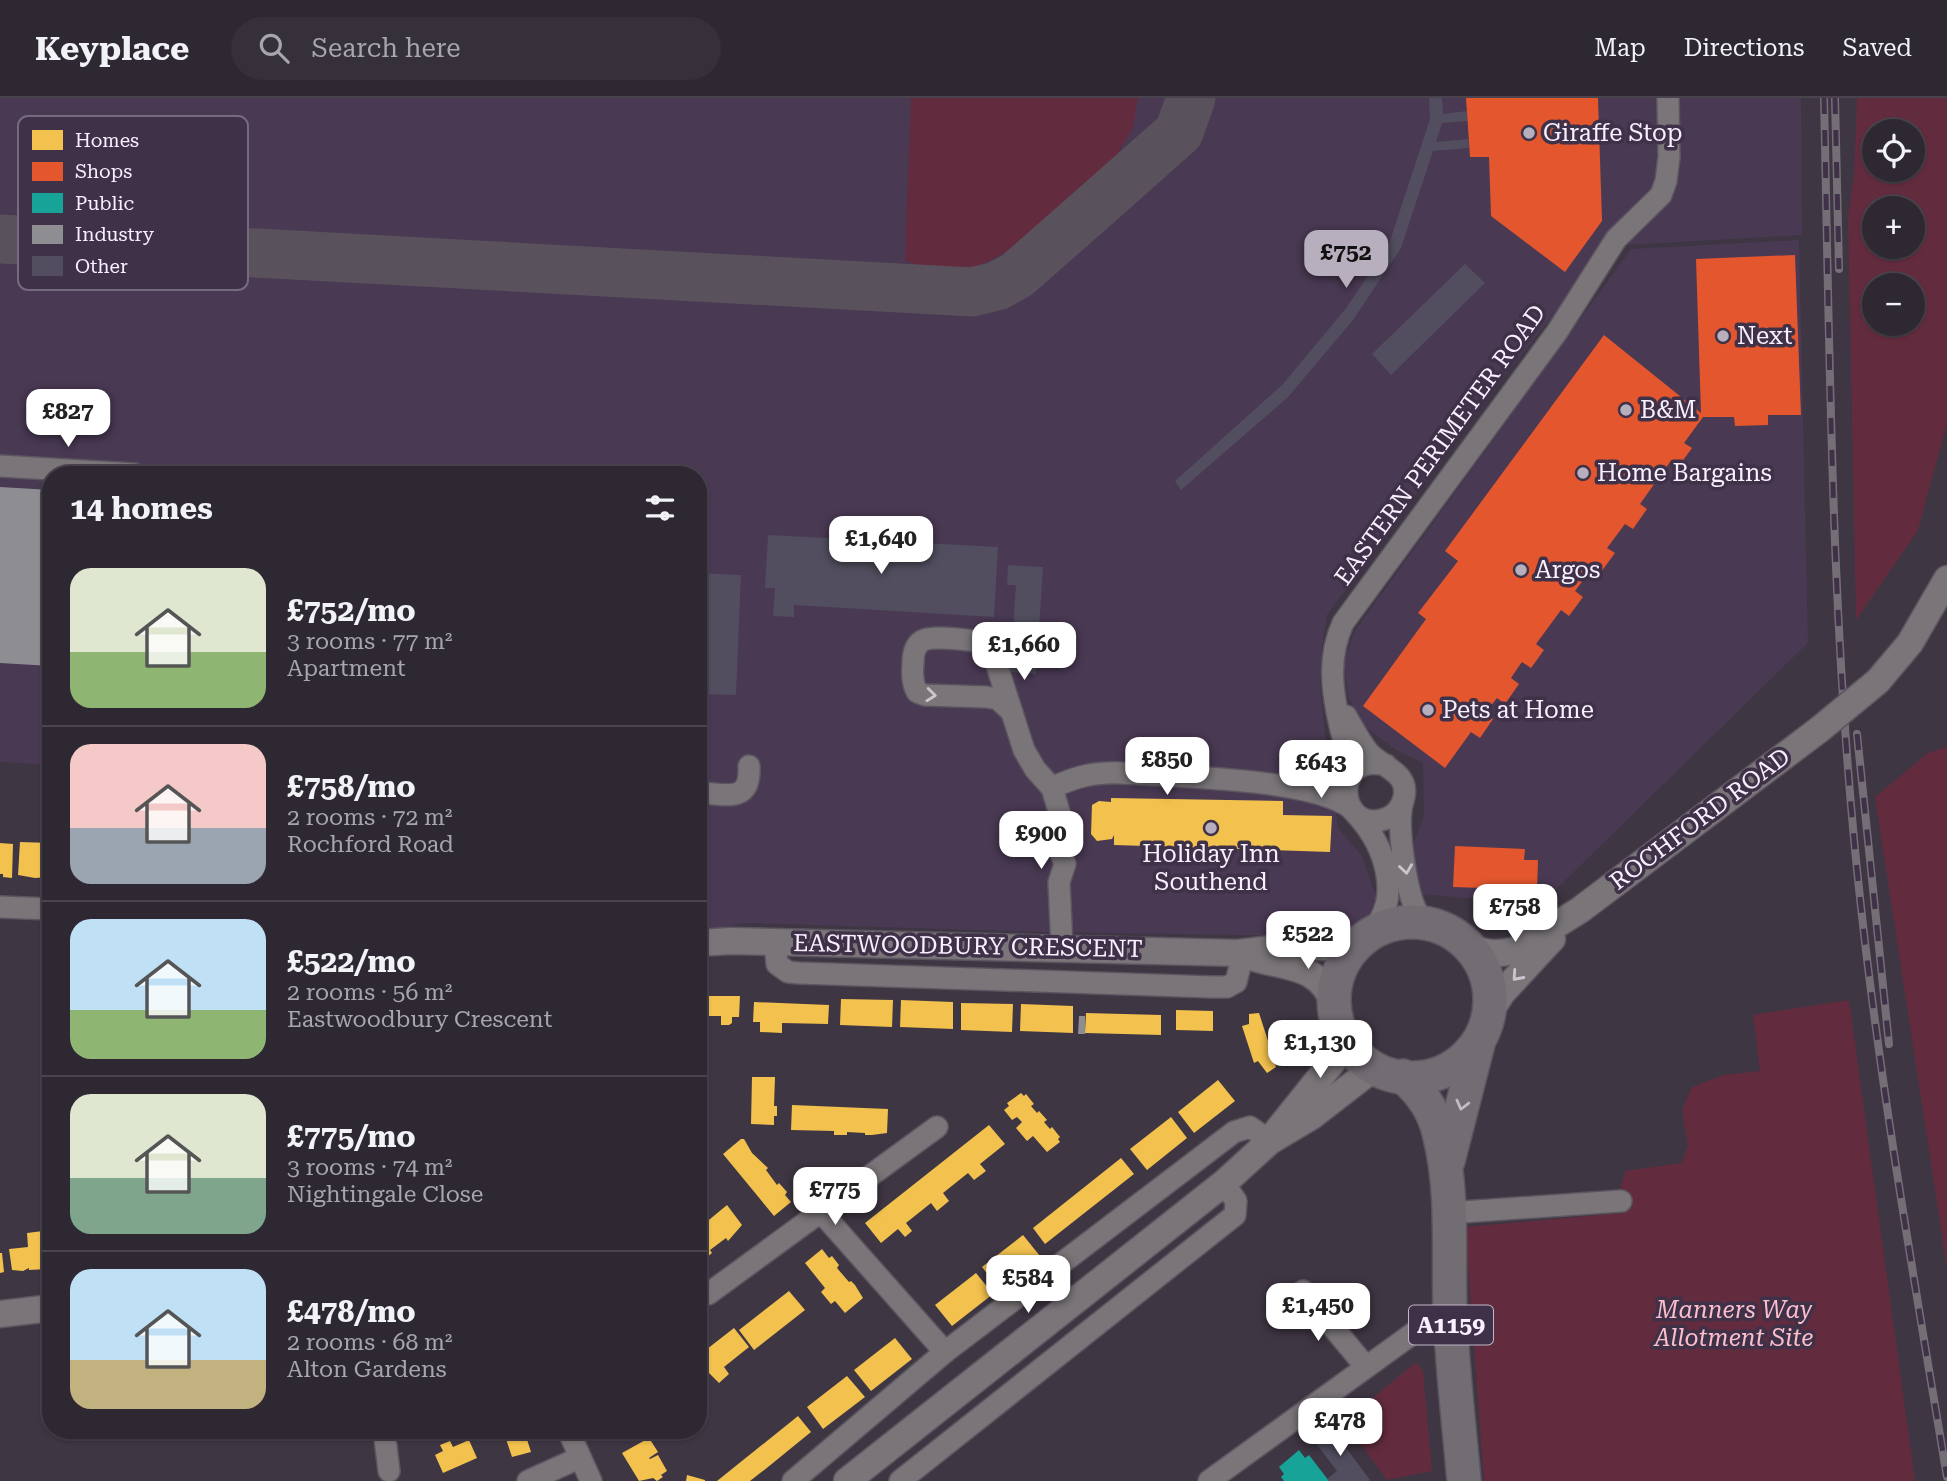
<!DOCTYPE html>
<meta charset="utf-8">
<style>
:root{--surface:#2e2832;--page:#36303a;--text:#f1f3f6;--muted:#a7a6ac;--line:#49444d;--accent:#b7afbd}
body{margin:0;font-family:"Roboto Serif",serif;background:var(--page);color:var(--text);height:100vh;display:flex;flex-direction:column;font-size:26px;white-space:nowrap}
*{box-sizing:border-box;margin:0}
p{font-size:23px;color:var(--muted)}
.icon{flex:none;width:38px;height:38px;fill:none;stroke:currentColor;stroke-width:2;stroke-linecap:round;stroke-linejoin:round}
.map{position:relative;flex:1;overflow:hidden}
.panel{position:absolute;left:42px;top:368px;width:665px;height:973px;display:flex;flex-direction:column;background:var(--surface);border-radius:28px;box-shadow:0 2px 5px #0004,0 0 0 2px var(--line)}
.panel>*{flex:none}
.tools{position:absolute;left:1862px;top:21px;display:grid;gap:14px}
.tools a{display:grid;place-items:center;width:63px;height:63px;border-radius:50%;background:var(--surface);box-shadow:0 2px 5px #0004,0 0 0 2px var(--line);font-size:35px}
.price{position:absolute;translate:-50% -60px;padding:0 16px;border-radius:14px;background:#fff;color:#222;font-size:23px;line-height:46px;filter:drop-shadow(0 2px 4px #0008)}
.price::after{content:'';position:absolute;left:50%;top:42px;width:21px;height:16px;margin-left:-10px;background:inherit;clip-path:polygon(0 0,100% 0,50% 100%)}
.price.current{background:var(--accent);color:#111}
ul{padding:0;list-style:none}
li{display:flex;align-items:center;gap:21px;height:175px;padding:0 28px}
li+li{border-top:2px solid var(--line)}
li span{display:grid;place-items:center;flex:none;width:196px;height:140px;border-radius:21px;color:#555}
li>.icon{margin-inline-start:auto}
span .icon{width:84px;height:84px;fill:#fffc;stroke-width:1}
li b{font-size:30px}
h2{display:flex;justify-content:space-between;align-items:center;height:84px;padding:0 28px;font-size:30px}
header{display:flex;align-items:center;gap:42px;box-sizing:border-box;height:98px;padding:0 35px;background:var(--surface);border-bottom:2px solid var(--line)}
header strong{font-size:33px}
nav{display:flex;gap:38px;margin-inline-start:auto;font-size:24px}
.search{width:490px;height:63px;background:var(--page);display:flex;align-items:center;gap:18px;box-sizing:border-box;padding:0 24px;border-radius:38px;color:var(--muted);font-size:26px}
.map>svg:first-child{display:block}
.built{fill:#493953}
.green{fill:#632c3e;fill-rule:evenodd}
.homes{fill:#f2c14e}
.shops{fill:#e4572e}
.public{fill:#17a398}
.industry{fill:#8d8d92}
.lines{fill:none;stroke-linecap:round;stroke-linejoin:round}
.taxiway{stroke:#59525c;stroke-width:49}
.building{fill:#524e5f}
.minor-casing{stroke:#5b5560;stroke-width:24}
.tertiary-casing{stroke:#5b5560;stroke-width:29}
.primary-casing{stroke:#5b5560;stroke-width:36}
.minor{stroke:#7a7579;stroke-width:21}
.tertiary{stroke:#7a7579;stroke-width:26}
.primary{stroke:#726c73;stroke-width:33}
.rail-casing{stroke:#746f76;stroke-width:8}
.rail{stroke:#3f3148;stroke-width:5;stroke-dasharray:16;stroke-linecap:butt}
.tertiary-bridge-casing{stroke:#5b5560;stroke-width:29;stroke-linecap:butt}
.tertiary-bridge{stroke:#7a7579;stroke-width:26}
.oneway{stroke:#ccc5cf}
.oneway2{stroke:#c2bbc6}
.poi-dot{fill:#b7afbd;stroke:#3f3148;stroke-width:2.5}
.labels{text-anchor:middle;stroke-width:7;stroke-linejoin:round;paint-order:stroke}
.shield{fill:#3f3148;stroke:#c0b7c7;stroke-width:2}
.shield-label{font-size:23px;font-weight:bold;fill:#f8f0fe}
.poi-label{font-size:24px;fill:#f8f0fe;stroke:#3f3148;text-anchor:start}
.street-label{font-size:24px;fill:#f8f0fe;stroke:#3f3148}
.park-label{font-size:24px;font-style:italic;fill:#fdbecc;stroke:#3f3148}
.key{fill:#3f3148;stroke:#766a7f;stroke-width:2}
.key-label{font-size:19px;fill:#f8f0fe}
</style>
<header>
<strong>Keyplace</strong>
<div class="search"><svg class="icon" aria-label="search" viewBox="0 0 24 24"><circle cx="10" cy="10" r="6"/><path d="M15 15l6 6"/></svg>Search here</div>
<nav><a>Map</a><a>Directions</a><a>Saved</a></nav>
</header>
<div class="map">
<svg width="1947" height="1383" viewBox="0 0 1947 1383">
<rect width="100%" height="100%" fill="#3e3643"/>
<!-- built -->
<g class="built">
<path d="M0,0h1801l1,137 -193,11 -99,123 -183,246 -5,33 -2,36 4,42 14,102 24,28 14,40 -8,25 -28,14 -42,1 -258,-4 -296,-9 -46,9v-458h-647v291l-51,-3z"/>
<path d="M1799,142l9,403 -268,262 -118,-11 -11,-44 13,-34 -1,-53 -27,-13 -35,-26 -13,-28 -4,-33 10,-31 277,-383z"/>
</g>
<!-- green -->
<g class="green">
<path d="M911,0h227l-5,29 -16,28 -108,95c-38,23 -64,29 -104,10z"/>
<path d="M1857,0h90v325l-29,107 -62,90 -8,-404 6,-39zM1874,33h39v39h-39zM1874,110h39v39h-39zM1913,187v39h-39v-39z"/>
<path d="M1947,649v521l-72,-471 53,-44z"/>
<path d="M1849,902l66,481h-431l-19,-254 157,-14 -2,-23 5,-19 57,-8 6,-18 -6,-35 10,-23 32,-12 36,-4 -7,-56z"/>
<path d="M1416,1264l7,9 9,100 -45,9 -43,-58z"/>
</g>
<!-- homes -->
<g class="homes">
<path d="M1111,700l172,3v14l49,1 -2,36 -216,-7v-10l-2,4 -15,2 -6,-7 1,-29 7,-4 12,1z"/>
<path d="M20,744l31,1v34l-16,1 -17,-3z"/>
<path d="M0,745l13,1 -1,34 -9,-1v-3h-3z"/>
<path d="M702,898h38l-1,21h-7v6l-3,2h-8v-9h-19z"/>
<path d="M841,901l52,1 -1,27 -52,-2z"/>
<path d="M901,902l52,2v27l-53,-2z"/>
<path d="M754,904l75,3 -1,19 -46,-1v10l-22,-1v-10h-7z"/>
<path d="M961,905l52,1 -1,28 -51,-2z"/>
<path d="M1021,906l52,2v27l-53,-2z"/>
<path d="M1176,912l37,1v20l-37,-1z"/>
<path d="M1086,915l75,2v20l-76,-2z"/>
<path d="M1259,915l11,34 3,-1 2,7 -3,1 4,13 -9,6 -9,-12 -4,2 -12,-37 7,-2v-10z"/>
<path d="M752,979h23l-1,29h3v10h-3v9l-23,-1z"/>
<path d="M1218,982l17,21 -41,32 -16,-21z"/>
<path d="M1021,995l3,3 2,-2 8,10 -3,2 6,7 2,-2 8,9 -3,2 6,7 2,-2 8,10 -2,2 2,3 -13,10 -14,-16 -6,5 -11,-13 6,-6 -5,-5 -5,3 -8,-10 5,-4 -2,-3z"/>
<path d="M792,1007l96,4 -1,24 -15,2h-7v-2l-18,-1v3h-13v-4l-43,-1z"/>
<path d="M1171,1019l16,21 -40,32 -17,-21z"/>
<path d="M989,1027l16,19 -25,20 6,7 -12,9 -6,-7 -25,20 6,8 -12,10 -6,-8 -25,20 6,8 -7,6 -7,-8 -17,14 -16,-20z"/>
<path d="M741,1041h3l8,14 16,15 -2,2 11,15 2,-2 8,9 -2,3 6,7 -17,14 -51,-62z"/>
<path d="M1121,1060l13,16 -89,70 -12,-16z"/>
<path d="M727,1107l15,20 -14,16 -2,-3 -16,12 2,3 -5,4 -9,-9v-19z"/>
<path d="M43,1133l4,38 -18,1v-2l-6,3 -11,-1 -3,-21 19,-2 -1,-14z"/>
<path d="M1023,1137l17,21 -41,33 -17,-22z"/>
<path d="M822,1151l7,9 3,-2 7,9 -2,3 12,14 2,-1 4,4 8,13 -18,15 -10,-12 -4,3 -10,-12 4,-4 -20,-25z"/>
<path d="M0,1155h2l2,19 -4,1z"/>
<path d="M976,1175l17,21 -41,32 -17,-21z"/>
<path d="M789,1193l16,19 -51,40 -15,-20z"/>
<path d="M734,1230l15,19 -25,20 5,7 -10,9 -16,-16 -5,-6v-5z"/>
<path d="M895,1240l17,21 -41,32 -17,-21z"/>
<path d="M847,1278l18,21 -42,32 -16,-22z"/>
<path d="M798,1318l13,16 -43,35 -18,14h-33z"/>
<path d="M503,1332h21l7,22 -19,5z"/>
<path d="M649,1340l9,14 -9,6 1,1 8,-4 9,16 -6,4 2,2 -6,4 -4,-3 -14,3 -17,-28z"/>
<path d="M469,1342l8,18 -34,15 -8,-18 8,-4 -3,-6 10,-4 3,6z"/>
<path d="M687,1377l18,5v1h-19z"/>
</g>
<!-- shops -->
<g class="shops">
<path d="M1466,0h132l4,123 -37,51 -74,-56 -2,-59h-19z"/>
<path d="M1795,157l6,160h-33v10l-33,1 -1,-9h-31l-19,26 8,5 -14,19 -8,-5 -30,42 7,5 -14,20 -8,-5 -18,24 8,5 -14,19 -8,-5 -18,24 8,6 -14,19 -8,-6 -25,34 8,6 -13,18 -9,-6 -5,7 -6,9 8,6 -14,20 -8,-6 -12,15 8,6 -13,19 -9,-6 -26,36 -82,-62 63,-87 -8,-6 40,-52 -13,-10 159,-216 97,78 -5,-154z"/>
<path d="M1455,748l70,3 -1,11h14l-1,30 -84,-3z"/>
</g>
<!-- public -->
<path class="public" d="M1299,1352l6,8 4,-3 20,26h-45l-3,-4 3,-3 -5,-7z"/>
<!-- industry -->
<g class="industry">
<path d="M0,389l51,3v176l-51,-3z"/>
<path d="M1079,918h6v18h-7z"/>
</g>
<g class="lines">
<!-- taxiway -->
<path class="taxiway" d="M0,141l972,53 25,-6 20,-11 74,-65 88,-78 12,-34"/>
</g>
<!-- building -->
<g class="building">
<path d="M1429,0h13l1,16 24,-3v10l-25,2 -6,19 32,-3 1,9 -36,3 -32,97 -48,72 -65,77 -107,93 -6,-9 108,-97 64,-77 42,-63 41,-125z"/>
<path d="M1465,166l20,19 -94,92 -19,-21z"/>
<path d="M768,437l230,12 -4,70 -200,-12v12l-21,-1 2,-28h-10z"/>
<path d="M1008,467l35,2 -7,107 -26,-2 6,-87h-9z"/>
<path d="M698,475l43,2 -5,120 -38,-1z"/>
<path d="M1334,1327l7,9 -3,3 32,43 -1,1h-40l-2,-2 10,-8 -23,-30z"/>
</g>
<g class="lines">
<!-- minor casing -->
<g class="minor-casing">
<g id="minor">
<path d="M0,368l134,8"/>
<path d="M1012,614l-14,-13 -12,-2 -61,-2 -8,-3c-5,-9 -5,-18 -4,-28 0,-8 1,-20 11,-24 13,-5 47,1 62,2l5,5 33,103 11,19 17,19 9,30v36l4,10 -6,18 3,66"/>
<path d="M1346,618c7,12 14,26 23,37 14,15 43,20 34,48 -3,8 -9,15 -18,18 -47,16 -55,-68 1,-54"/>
<path d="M1350,679c5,-19 -5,-30 -9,-47 -9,-37 -14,-72 2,-107l214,-291 59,-93 45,-44 5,-14 3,-24 -1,-59"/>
<path d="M1289,685l21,-4 32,1 8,-3"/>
<path d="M1052,690c24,-12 43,-16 70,-15 52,4 192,5 230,36"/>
<path d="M698,695c27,0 53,12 51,-27"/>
<path d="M1402,706c-5,23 4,94 18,113 3,4 8,7 13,10"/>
<path d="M1357,717c28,31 46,83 14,117"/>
<path d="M0,809l51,2"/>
<path d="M775,844l2,22 11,8 11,1 413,14h15l9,-5 4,-16 -2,-13"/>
<path d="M821,1114l124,140"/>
<path d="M1448,1115l173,-12"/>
<path d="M1303,1193l63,76"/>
<path d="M708,1196l229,-167"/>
<path d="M384,1332l5,41"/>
<path d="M568,1332l23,51"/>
<path d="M528,1383l51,-23"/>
<path d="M793,1383l152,-129 289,-220 16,-5 20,14"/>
<path d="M900,1383l335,-266 1,-14 -12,-18"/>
<path d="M1209,1383l228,-165 13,-3"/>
</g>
</g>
<!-- tertiary casing -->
<g class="tertiary-casing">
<g id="tertiary">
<path d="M1878,583l32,-38 37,-64"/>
<path d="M698,845l33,-2 507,12 48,-6h51l25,-8"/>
<path d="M1463,846c19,9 33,12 53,6l64,-40 240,-181"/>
<path d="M1248,858c37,13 70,6 87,49"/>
<path d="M1491,912l11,-17 50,-54"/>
<path d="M1277,1033l57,-71 5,-9 3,-16"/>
<path d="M0,1216l51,-6"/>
<path d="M847,1383l377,-298 46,-42 42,-25 49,-38 7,-5 17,-2"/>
</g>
</g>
<!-- primary casing -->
<g class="primary-casing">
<g id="primary">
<circle cx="1412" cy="902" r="78"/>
<path d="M1403,978c18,17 30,32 36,57 15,57 9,119 11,177 2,57 9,114 14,171"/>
<path d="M1448,1063l30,-117"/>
</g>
</g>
<!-- minor -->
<use href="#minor" class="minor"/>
<!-- tertiary -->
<use href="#tertiary" class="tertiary"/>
<!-- primary -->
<use href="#primary" class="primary"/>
<!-- rail casing -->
<g class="rail-casing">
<g id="rail">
<path d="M1824,0c6,267 7,535 36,800 21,194 55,387 87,579"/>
<path d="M1835,0l4,171"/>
<path d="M1857,636l32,310"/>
</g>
</g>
<!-- rail -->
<use href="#rail" class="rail"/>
<!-- tertiary-bridge casing -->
<g class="tertiary-bridge-casing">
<path id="tertiary-bridge" d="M1820,631l58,-48"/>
</g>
<!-- tertiary-bridge -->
<use href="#tertiary-bridge" class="tertiary-bridge"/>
</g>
<!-- one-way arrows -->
<defs><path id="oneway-chevron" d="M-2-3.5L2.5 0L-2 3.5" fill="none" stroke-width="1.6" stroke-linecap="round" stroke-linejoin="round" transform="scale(1.75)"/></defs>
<g class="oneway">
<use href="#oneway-chevron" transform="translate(931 597) rotate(6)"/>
<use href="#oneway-chevron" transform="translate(1406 771) rotate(82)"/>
<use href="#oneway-chevron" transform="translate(1517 878) rotate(132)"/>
</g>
<use class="oneway2" href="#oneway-chevron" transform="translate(1462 1007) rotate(104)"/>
<!-- markers -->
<g class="poi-dot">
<circle cx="1529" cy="35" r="7"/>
<circle cx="1723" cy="238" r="7"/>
<circle cx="1626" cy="312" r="7"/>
<circle cx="1583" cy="375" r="7"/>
<circle cx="1521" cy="472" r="7"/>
<circle cx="1428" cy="612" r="7"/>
<circle cx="1211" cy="730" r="7"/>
</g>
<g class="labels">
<!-- shield labels -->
<rect class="shield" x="1409" y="1207.5" width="84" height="39" rx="5"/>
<g class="shield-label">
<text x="1451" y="1235">A1159</text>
</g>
<!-- poi labels -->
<g class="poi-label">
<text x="1543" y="43">Giraffe Stop</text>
<text x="1737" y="246">Next</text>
<text x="1640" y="320">B&amp;M</text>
<text x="1597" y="383">Home Bargains</text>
<text x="1535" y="480">Argos</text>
<text x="1442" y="620">Pets at Home</text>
<text x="1211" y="764" text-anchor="middle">Holiday Inn<tspan x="1211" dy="28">Southend</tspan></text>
</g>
<!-- street labels -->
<g class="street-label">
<text transform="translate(1440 347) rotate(-54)" y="8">EASTERN PERIMETER ROAD</text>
<text transform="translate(1700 721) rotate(-37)" y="8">ROCHFORD ROAD</text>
<text transform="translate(968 848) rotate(1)" y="8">EASTWOODBURY CRESCENT</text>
</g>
<!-- park labels -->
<g class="park-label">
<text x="1734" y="1220">Manners Way<tspan x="1734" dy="28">Allotment Site</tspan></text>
</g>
</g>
<!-- legend -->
<rect x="18" y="18" width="230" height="174" rx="10" class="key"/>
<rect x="32" y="32" width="31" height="20" fill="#f2c14e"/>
<rect x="32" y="64" width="31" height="19" fill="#e4572e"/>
<rect x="32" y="95" width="31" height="20" fill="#17a398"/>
<rect x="32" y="127" width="31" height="19" fill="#8d8d92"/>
<rect x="32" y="158" width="31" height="20" fill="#524e5f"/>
<g class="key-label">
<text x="75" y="49">Homes</text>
<text x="75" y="80">Shops</text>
<text x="75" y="112">Public</text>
<text x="75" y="143">Industry</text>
<text x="75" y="175">Other</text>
</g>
</svg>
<div class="tools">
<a><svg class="icon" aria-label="locate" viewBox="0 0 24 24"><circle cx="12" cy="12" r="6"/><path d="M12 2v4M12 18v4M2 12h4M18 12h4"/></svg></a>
<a>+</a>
<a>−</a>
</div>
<b class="price current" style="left:1346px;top:192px">£752</b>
<b class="price" style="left:68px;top:351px">£827</b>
<b class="price" style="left:881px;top:478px">£1,640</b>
<b class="price" style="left:1024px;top:584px">£1,660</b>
<b class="price" style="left:1167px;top:699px">£850</b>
<b class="price" style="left:1321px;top:702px">£643</b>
<b class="price" style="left:1041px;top:773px">£900</b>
<b class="price" style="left:1515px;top:846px">£758</b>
<b class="price" style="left:1308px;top:873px">£522</b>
<b class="price" style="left:1320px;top:982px">£1,130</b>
<b class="price" style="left:835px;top:1129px">£775</b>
<b class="price" style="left:1028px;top:1217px">£584</b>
<b class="price" style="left:1318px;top:1245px">£1,450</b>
<b class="price" style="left:1340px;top:1360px">£478</b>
<section class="panel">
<h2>14 homes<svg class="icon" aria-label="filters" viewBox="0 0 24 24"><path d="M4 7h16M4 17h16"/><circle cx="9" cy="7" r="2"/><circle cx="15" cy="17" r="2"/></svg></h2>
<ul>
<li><span style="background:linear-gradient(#dfe7d0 60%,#8fb573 0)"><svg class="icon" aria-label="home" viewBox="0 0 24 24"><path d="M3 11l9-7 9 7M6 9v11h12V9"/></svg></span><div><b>£752/mo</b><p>3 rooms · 77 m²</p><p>Apartment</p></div></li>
<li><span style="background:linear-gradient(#f6c9c9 60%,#9aa5b1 0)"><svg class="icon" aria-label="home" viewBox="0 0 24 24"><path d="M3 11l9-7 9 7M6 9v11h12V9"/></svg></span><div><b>£758/mo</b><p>2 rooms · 72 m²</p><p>Rochford Road</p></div></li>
<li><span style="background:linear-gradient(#bfe0f5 65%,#8fb573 0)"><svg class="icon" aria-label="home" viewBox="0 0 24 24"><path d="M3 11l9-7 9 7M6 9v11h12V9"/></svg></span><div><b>£522/mo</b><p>2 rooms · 56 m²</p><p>Eastwoodbury Crescent</p></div></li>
<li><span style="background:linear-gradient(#dfe7d0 60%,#7fa58c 0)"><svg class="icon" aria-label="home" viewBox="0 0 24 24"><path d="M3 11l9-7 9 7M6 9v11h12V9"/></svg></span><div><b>£775/mo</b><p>3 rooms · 74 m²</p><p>Nightingale Close</p></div></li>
<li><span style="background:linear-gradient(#bfe0f5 65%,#c2b280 0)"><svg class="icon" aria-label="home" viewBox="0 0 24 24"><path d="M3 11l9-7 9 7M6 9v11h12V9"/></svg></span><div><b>£478/mo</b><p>2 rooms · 68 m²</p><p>Alton Gardens</p></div></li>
</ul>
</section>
</div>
